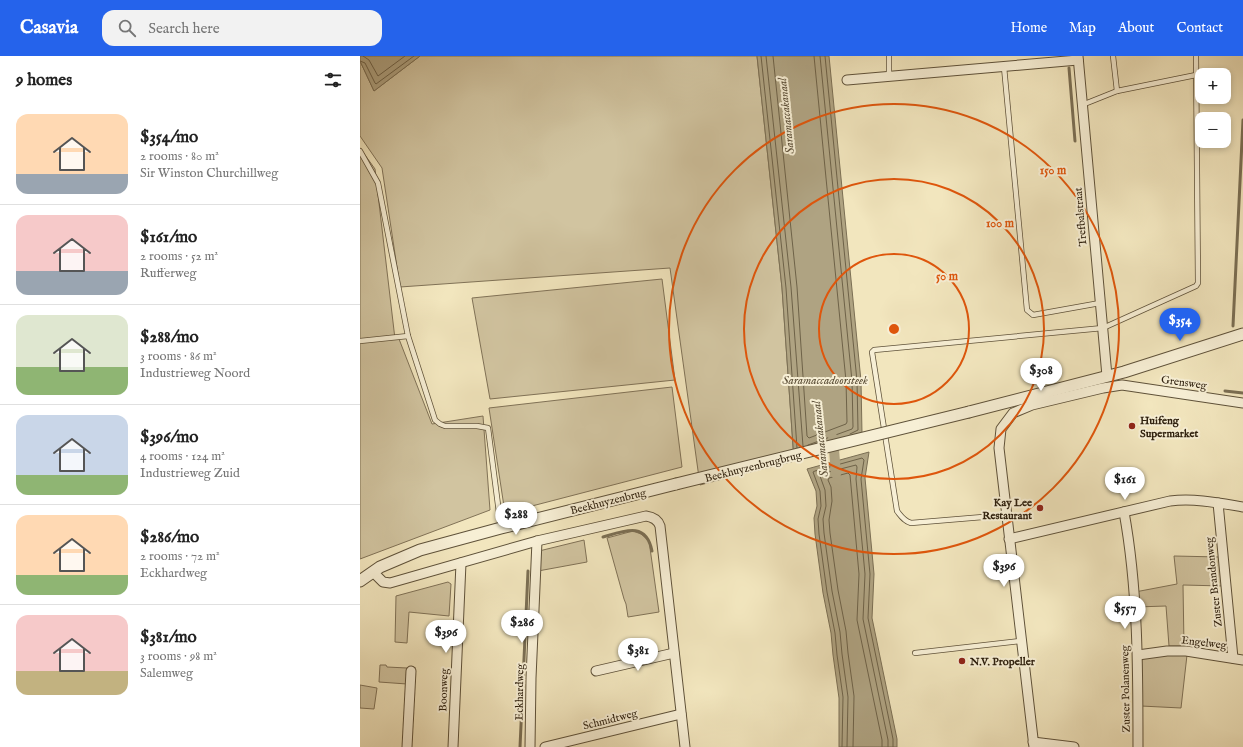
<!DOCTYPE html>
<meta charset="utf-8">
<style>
:root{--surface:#fff;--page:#f2f2f2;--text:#222;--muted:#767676;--line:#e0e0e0;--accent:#2563eb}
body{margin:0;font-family:"IM FELL English",serif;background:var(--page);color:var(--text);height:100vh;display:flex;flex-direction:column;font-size:15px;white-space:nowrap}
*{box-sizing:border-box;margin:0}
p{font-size:13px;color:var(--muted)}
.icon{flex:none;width:22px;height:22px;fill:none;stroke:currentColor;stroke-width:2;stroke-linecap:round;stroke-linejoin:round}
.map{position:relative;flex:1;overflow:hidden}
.side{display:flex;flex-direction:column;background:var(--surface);width:360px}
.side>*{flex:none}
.tools{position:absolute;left:835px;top:12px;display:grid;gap:8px}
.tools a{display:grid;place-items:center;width:36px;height:36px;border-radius:8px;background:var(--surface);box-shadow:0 2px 6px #0003;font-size:20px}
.price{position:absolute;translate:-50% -34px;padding:0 9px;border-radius:14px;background:#fff;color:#222;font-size:13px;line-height:26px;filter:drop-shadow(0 1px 2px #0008)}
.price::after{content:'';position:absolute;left:50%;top:24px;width:12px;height:9px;margin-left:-6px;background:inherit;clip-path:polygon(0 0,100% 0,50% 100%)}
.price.selected{background:var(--accent);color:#fff}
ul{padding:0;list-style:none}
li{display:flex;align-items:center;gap:12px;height:100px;padding:0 16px}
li+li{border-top:1px solid var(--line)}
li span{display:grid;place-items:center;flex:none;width:112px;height:80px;border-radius:12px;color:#555}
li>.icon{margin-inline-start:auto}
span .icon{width:48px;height:48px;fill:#fffc;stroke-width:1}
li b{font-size:17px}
h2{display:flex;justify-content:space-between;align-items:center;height:48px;padding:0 16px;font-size:17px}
header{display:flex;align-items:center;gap:24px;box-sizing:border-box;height:56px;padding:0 20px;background:var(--accent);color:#fff}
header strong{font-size:19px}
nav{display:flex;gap:22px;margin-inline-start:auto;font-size:14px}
.search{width:280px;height:36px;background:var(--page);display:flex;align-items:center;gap:10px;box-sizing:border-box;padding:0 14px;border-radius:12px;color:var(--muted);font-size:15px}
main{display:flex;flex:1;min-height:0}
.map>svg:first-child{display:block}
.green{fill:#d1c4a0;stroke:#807257}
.water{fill:#afa382;stroke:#7b6f54}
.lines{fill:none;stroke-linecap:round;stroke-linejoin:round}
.shore{stroke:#6e6248;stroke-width:1}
.stream{stroke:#7b6f54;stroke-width:3}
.canal{stroke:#afa382;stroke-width:10}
.service-casing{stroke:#5f523a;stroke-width:6}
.minor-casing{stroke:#5f523a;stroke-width:11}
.tertiary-casing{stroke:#5f523a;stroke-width:13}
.service{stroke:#f7efd5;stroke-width:4.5}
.minor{stroke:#f7efd5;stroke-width:9}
.tertiary{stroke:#f7efd5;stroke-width:11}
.tertiary-bridge-casing{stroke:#5f523a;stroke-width:13;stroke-linecap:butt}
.tertiary-bridge{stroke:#f7efd5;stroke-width:11}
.ring{fill:none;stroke:#df560c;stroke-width:2}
.poi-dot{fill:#8f2418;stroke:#f7efd5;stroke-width:1.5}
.labels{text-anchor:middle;stroke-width:4;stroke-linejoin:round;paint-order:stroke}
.street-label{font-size:11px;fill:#2e200e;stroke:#f7efd5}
.poi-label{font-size:11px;font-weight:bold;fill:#2e200e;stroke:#f7efd5;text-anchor:start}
.water-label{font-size:12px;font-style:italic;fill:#5b4e37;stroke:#f7efd5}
.centre{fill:#df560c;stroke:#f7efd5;stroke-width:2}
.ring-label{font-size:12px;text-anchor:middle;font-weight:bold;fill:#df560c;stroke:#f7efd5;stroke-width:4;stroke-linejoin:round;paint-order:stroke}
</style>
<header>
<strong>Casavia</strong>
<div class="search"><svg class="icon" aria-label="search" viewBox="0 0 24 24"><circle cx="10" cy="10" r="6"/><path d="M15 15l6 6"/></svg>Search here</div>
<nav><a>Home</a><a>Map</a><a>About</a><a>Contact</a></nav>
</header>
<main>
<section class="side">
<h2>9 homes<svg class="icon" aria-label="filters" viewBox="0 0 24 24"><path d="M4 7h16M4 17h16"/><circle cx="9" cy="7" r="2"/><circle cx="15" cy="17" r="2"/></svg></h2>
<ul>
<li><span style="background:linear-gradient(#ffd9b3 75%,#9aa5b1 0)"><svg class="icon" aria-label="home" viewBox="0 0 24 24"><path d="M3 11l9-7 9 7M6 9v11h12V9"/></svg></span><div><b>$354/mo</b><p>2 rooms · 80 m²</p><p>Sir Winston Churchillweg</p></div></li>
<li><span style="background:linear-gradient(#f6c9c9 70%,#9aa5b1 0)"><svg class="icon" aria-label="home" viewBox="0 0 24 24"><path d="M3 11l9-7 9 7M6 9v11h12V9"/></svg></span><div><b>$161/mo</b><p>2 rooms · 52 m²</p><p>Rufferweg</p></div></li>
<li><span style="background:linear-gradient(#dfe7d0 65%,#8fb573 0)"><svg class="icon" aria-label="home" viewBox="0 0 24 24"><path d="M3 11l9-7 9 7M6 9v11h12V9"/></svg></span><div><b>$288/mo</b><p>3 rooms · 86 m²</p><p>Industrieweg Noord</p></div></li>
<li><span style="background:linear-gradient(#c9d6e8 75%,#8fb573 0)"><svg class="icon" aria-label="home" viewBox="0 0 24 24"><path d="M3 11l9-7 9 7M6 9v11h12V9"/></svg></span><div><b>$396/mo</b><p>4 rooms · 124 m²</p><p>Industrieweg Zuid</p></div></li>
<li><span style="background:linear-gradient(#ffd9b3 75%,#8fb573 0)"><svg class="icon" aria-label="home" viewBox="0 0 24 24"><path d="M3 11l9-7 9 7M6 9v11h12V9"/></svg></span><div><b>$286/mo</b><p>2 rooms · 72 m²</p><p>Eckhardweg</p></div></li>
<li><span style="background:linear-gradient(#f6c9c9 70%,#c2b280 0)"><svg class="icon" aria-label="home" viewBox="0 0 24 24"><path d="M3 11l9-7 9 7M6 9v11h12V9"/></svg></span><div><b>$381/mo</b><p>3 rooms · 98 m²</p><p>Salemweg</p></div></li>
</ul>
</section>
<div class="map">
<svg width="883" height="691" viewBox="0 0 883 691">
<rect width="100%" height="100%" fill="#f2e6be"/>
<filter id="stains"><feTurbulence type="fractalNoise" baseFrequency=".005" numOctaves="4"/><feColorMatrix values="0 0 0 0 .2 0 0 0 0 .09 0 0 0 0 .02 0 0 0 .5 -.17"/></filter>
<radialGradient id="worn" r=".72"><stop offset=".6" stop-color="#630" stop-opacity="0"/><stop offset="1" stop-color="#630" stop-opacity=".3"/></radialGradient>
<!-- green -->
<g class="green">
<path d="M60,0h337l25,232 12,172 -94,25 -30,-217 -270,19 -18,-119 -22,-32v-75l14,30z"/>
<path d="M0,92l15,21 20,170h4l33,85 51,-8 7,94 -130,49z"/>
<path d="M302,223l13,101 -185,19 -18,-101z"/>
<path d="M312,331l10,80 -177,46 -16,-105z"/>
<path d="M273,475l8,3 8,7 10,71 -31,5 -2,-13 -2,-5 -17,-61z"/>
<path d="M224,484l3,22 -49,9 1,-20z"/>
<path d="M814,500l46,1 3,29 -40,-1 1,61h-15l-3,-40 -30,1 -1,-15 42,-8z"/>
<path d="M88,526l3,2 -2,32 -40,-4 -2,31 -12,-1 1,-46z"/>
<path d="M827,599l-6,53 -40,-2v-43l1,-4 5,-3z"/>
<path d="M20,609h6l1,2 20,1v16l-28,-2z"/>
<path d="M0,629l17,3 -3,21 -14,-1z"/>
</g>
<!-- water -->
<g class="water">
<path d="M0,0h60l-46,35 -14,-30z"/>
<path d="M397,0h72l32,325 1,53 -68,26 -12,-172z"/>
<path d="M509,396l-4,26 9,96 -2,44 25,121v8h-58v-49l-6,-43 -2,-22 -8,-40 -8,-59 -1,-16 3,-12 -1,-15 -9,-22z"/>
</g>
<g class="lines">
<!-- shore -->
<g class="shore">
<path d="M3,0l6,4 9,16 27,-20"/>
<path d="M401,0l25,232 11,160"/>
<path d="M406,0l25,231 12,159"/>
<path d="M413,0l24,231 10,149 2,2 37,-14 1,-2 -1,-41 -32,-325"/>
<path d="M465,0l32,325 1,49 -8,4"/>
<path d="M0,5l5,2 10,20 1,1 38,-28"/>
<path d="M448,389l44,-16 1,-2 -1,-46 -32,-325"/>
<path d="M482,691l1,-50 -6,-42 -2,-22 -8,-41 -8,-58 -1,-15 3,-13 -1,-15 -7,-19 2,-1 47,-13 2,2 -3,19 9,95 -2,44 25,121v8"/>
<path d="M487,691l1,-50 -6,-43 -2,-22 -8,-41 -8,-58 -1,-14 3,-13 -1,-16 -5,-14 1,-2 35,-9 1,2 -1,12 9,95 -2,45 25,121v7"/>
<path d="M493,691l1,-51 -6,-43 -2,-22 -8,-41 -8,-57 -1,-13 3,-19 -1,-14 -3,-7 1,-2 19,-5 2,2 9,99 -2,46 25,120v7"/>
</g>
<!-- stream -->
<g class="stream">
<path d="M709,12l6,73"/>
<path d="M873,270l10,-206"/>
<path d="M865,335l18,2"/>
<path d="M243,481c21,-6 43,-16 49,14"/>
<path d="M160,691l8,-176"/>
</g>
<!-- canal -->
<path class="canal" d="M473,382l3,36"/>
<!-- service casing -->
<g class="service-casing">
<g id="service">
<path d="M529,0v21"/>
<path d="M753,0l4,35"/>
<path d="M644,11l23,243 6,5 67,-12"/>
<path d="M722,49l35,-14 79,-16"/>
<path d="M0,95l18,32 30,153 27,84 5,4 5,2h32l11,2 13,100"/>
<path d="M0,285l48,-5"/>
<path d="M647,459l-96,8c-7,-2 -10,-7 -14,-12l-25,-159 2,-2 229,-22 93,-42 2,-3 -2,-227"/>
<path d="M555,597l106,-12"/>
</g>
</g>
<!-- minor casing -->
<g class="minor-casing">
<g id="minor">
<path d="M718,0l29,320"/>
<path d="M487,24l231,-20"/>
<path d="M858,447l15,155"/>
<path d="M764,456c14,77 14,157 14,235"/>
<path d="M649,483l161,-38c25,-3 49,2 73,6"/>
<path d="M13,516l10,10 7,1 147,-42 109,-25c7,1 12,4 14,10l25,221"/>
<path d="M778,599l29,-4h19l57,9"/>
<path d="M236,615l78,-18"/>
<path d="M673,686l41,5"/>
<path d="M47,691l4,-76"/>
<path d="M93,691l8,-184"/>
<path d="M170,691l1,-69 6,-137"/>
<path d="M185,691l136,-33"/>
<path d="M674,691l-35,-299 2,-19 12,-16 19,-8 71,-17 19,-3 121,18"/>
</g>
</g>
<!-- tertiary casing -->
<g class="tertiary-casing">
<g id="tertiary">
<path d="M609,356l155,-40 119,-38"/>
<path d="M0,525l20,-14 40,-17 81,-22 175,-44"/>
</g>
</g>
<!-- service -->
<use href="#service" class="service"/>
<!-- minor -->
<use href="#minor" class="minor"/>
<!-- tertiary -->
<use href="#tertiary" class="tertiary"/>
<!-- tertiary-bridge casing -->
<g class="tertiary-bridge-casing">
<path id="tertiary-bridge" d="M316,428l293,-72"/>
</g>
<!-- tertiary-bridge -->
<use href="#tertiary-bridge" class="tertiary-bridge"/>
</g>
<!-- distance rings -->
<g class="ring">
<circle cx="534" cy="273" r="75"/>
<circle cx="534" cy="273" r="150"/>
<circle cx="534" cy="273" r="225"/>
</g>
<!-- markers -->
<g class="poi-dot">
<circle cx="772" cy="370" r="4"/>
<circle cx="680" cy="452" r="4"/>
<circle cx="602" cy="605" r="4"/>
</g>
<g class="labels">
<!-- street labels -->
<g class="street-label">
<text transform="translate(720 161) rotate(-95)" y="4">Trefbalstraat</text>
<text transform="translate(824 326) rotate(8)" y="4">Grensweg</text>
<text transform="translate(393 410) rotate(-14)" y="4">Beekhuyzenbrugbrug</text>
<text transform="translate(248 445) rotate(-14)" y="4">Beekhuyzenbrug</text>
<text transform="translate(853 526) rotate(-96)" y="4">Zuster Brandonweg</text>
<text transform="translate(844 586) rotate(7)" y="4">Engelweg</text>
<text transform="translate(765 633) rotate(-91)" y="4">Zuster Polanenweg</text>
<text transform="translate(83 634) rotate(-88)" y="4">Boonweg</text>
<text transform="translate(159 636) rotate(-89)" y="4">Eckhardweg</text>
<text transform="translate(250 663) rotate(-14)" y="4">Schmidtweg</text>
</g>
<!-- poi labels -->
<g class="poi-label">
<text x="780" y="368">Huifeng<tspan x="780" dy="13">Supermarket</tspan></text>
<text x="672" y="450" text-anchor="end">Kay Lee<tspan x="672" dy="13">Restaurant</tspan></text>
<text x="610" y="609">N.V. Propeller</text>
</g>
<!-- water labels -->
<g class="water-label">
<text transform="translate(426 60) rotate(-96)" y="4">Saramaccakanaal</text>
<text x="465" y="328">Saramaccadoorsteek</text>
<text transform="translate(460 383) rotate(-96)" y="4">Saramaccakanaal</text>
</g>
</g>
<circle cx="534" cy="273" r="6" class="centre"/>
<g class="ring-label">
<text x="693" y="118">150 m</text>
<text x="640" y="171">100 m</text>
<text x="587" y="224">50 m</text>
</g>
<rect width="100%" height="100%" filter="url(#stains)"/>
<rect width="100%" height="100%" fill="url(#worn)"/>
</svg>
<div class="tools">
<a>+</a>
<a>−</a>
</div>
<b class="price selected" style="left:820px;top:286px">$354</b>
<b class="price" style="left:681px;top:336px">$308</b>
<b class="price" style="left:765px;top:445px">$161</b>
<b class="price" style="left:156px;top:480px">$288</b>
<b class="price" style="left:644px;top:532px">$396</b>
<b class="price" style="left:765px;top:574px">$557</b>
<b class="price" style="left:162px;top:588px">$286</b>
<b class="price" style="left:86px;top:598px">$396</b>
<b class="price" style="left:278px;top:616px">$381</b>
</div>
</main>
